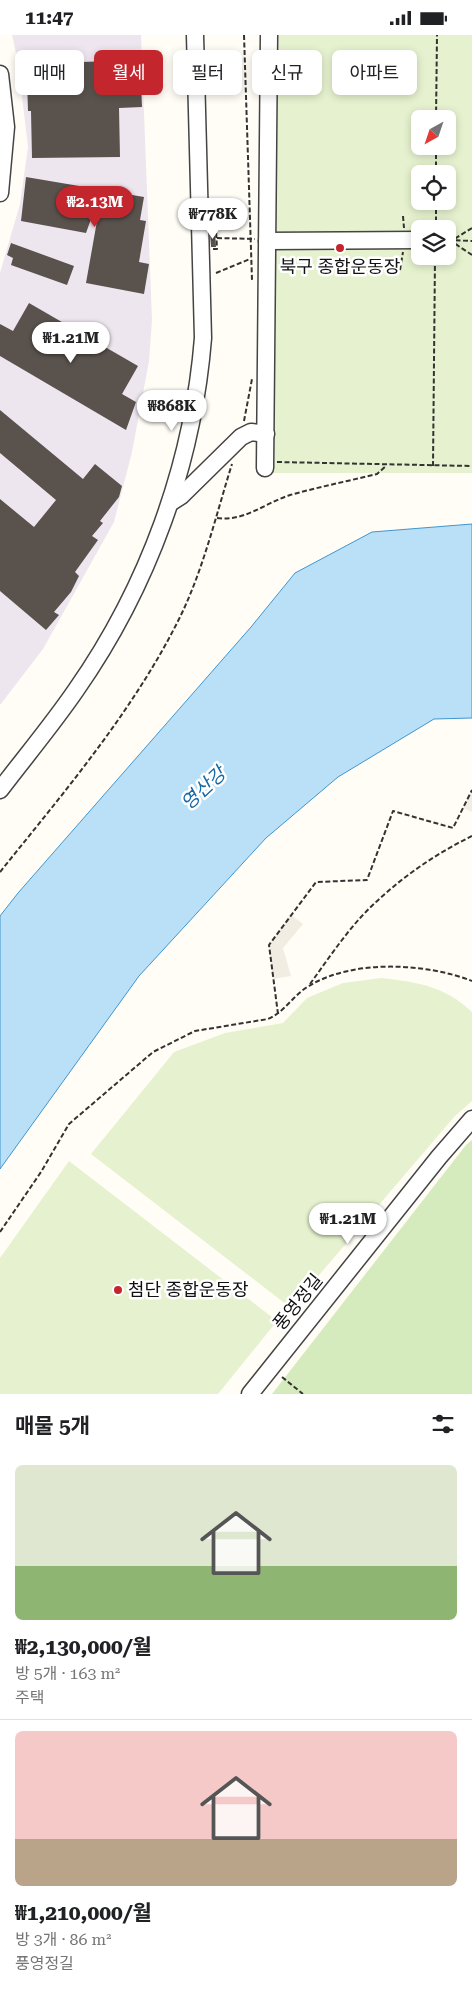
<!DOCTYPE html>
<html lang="ko">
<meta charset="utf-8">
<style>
:root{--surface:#fff;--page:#f2f2f2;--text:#202124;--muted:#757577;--line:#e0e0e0;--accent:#c4262e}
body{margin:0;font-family:"Roboto Serif","Noto Sans KR",serif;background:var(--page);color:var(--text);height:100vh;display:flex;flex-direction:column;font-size:19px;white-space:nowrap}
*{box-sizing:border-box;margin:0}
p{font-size:16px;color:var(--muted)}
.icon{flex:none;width:28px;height:28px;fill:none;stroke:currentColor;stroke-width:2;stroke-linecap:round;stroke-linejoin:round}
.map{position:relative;height:1359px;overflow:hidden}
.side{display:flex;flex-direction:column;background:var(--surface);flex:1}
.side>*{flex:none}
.top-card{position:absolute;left:15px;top:15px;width:442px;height:45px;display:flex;gap:10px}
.needle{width:32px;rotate:220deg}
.fabs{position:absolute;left:411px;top:75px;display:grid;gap:10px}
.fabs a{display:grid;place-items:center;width:45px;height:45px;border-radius:8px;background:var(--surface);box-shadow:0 2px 8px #0003;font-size:25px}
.price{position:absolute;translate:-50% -42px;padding:0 11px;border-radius:18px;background:#fff;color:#222;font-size:16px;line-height:32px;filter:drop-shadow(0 1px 2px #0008)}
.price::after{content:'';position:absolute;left:50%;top:30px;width:15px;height:11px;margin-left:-8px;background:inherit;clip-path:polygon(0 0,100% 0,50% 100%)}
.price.on{background:var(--accent);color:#fff}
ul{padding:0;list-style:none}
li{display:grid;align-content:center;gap:10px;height:265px;padding:0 15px}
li+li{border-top:1px solid var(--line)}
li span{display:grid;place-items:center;height:155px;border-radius:8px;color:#555}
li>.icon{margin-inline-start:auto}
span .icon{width:90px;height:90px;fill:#fffc;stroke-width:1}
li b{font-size:21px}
h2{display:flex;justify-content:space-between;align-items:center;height:60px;padding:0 15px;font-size:21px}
.chip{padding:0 18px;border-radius:8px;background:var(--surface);box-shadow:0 2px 8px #0003;font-size:18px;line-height:45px}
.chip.on{background:var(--accent);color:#fff}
.status{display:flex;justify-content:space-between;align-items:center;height:35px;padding:0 25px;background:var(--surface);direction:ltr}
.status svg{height:14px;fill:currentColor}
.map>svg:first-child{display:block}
.industrial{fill:#eee6ef}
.green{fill:#d5ebbd}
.pitch{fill:#e6f2cf;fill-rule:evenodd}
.plaza{fill:#f1ede2}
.water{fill:#b9e0f7;stroke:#3f96cf}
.building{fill:#5a524d}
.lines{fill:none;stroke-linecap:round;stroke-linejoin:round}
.minor-casing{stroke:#444;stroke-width:19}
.path{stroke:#333;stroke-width:2;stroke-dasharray:5 2.5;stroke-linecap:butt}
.minor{stroke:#fff;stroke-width:16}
.poi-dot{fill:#c4262e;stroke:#fff;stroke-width:2}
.labels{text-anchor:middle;stroke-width:5;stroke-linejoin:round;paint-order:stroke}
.poi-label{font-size:18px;fill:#111;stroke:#fff}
.street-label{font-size:18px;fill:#111;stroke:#fff}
.water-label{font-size:19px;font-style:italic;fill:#1768a6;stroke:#fff}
</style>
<div class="status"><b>11:47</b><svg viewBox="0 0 49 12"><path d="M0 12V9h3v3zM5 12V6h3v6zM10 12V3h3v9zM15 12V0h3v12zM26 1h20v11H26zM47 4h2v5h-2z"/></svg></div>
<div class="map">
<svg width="472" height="1359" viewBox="0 0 472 1359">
<rect width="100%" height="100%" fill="#fffdf5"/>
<!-- industrial -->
<path class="industrial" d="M12,0h129l11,285 -3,41 -17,91 -18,70 -71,127 -43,56v-432l20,-69 8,-57 -10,-85z"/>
<!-- green -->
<path class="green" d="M472,1105v254h-200l194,-249z"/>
<!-- pitch -->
<g class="pitch">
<path d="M276,0h196v438h-214l3,-233zM420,84h28v27h-28zM420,139h28v27h-28zM420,194h28v27h-28z"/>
<path d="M381,943c36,4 64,8 91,34v89l-18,16 -163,191 -200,-154 83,-102 51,-19 58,-10 24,-25 36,-15z"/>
<path d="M69,1126l208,160 -59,73h-218v-136z"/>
</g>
<!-- plaza -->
<g class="plaza">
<path d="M472,755v22l-9,-4z"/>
<path d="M291,880l12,9 -20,24 8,28 -18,3 -4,-34z"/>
</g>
<!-- water -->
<path class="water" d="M472,489v194l-38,1 -96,58 -72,61 -127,138 -139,193v-253l18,-23 233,-266 44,-54 77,-41z"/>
<!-- building -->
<g class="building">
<path d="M140,25l2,47 -23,1 1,49 -88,1 -1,-47h-3l-1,-32 25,-1v-15z"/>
<path d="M26,142l118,20 -4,23 6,1 -7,41 10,2 -5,30 -58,-11 11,-62 -6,-2 -5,14 -65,-12z"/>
<path d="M210,198h5l1,14h-5z"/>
<path d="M11,208l63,23 -7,19 -56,-20 2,-7 -6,-3z"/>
<path d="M29,268l109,63 -16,28 14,8 -10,28 -126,-74v-32l13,7z"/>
<path d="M0,375l83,69 12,-15 27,22 -3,11 -19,24 3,2 -11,13 6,4 -23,32 4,4 -8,16 -17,20 5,3 -13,15 -46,-39v-92l34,28 22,-27 -56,-47z"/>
</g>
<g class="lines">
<!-- minor casing -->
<g class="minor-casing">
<g id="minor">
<path d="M0,39l6,53 -6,66"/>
<path d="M267,206l153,-1"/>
<path d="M265,433l4,-433"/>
<path d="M170,468l11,-7 60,-59 10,-5 15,2"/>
<path d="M0,755c25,-33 52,-65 76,-100 72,-103 117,-226 127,-352l-8,-303"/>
<path d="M250,1359l189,-237 33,-38"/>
</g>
</g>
<!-- path -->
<g class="path">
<path d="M244,0l8,245"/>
<path d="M436,84l1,-84"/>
<path d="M436,139v-28"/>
<path d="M213,175l36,9"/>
<path d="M403,181l1,12"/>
<path d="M472,193l-21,13 21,14"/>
<path d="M436,194v-28"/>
<path d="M217,203l38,1"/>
<path d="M448,205l24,1"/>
<path d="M213,214h4l-1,-19 -2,2"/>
<path d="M400,235l3,-18"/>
<path d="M216,238l34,-14"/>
<path d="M244,386l8,-42"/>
<path d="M277,427l195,4"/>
<path d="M433,431l2,-210"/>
<path d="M217,483c27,4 48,-15 73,-23 29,-8 58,-14 87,-21l9,-8"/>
<path d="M0,837c65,-81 135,-163 181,-257 23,-48 35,-100 51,-151"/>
<path d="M310,949c16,-22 32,-46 51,-67 31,-33 70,-61 111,-81"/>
<path d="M278,979l-9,-69 47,-63 51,-2 26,-69 60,17 19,-38"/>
<path d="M0,1197l41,-60 28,-48 84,-72 42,-21 73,-12c17,-7 25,-24 41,-33 44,-27 117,-23 163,-5"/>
<path d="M282,1342l21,17"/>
</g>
<!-- minor -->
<use href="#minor" class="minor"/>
</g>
<!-- markers -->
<g class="poi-dot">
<circle cx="340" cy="213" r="5"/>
<circle cx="118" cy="1255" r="5"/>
</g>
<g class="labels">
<!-- poi labels -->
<g class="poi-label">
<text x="340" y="238">북구 종합운동장</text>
<text x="128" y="1261" text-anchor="start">첨단 종합운동장</text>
</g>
<!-- street labels -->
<g class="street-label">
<text transform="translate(298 1267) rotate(-51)" y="6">풍영정길</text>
</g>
<!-- water labels -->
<g class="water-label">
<text transform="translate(203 753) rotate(-43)" y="7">영산강</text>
</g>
</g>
</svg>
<div class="fabs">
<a><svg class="needle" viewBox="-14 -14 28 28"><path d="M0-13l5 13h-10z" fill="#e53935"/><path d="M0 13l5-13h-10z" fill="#757577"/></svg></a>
<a><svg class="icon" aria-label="locate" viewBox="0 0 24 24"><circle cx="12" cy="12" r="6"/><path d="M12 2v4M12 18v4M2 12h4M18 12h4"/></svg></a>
<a><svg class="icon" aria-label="layers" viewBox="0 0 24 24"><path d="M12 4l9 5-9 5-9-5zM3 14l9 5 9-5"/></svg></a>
</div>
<b class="price on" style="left:95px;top:193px">₩2.13M</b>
<b class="price" style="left:213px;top:205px">₩778K</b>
<b class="price" style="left:71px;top:329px">₩1.21M</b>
<b class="price" style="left:172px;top:397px">₩868K</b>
<b class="price" style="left:348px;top:1210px">₩1.21M</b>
<div class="top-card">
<a class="chip">매매</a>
<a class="chip on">월세</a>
<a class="chip">필터</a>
<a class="chip">신규</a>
<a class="chip">아파트</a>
</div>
</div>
<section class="side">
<h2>매물 5개<svg class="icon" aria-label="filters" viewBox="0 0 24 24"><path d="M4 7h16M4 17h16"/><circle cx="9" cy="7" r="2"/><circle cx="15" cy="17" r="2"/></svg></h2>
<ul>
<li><span style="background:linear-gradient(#dfe7d0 65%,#8fb573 0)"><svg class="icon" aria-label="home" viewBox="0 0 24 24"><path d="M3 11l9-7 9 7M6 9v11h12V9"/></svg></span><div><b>₩2,130,000/월</b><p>방 5개 · 163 m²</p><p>주택</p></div></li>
<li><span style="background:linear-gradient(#f6c9c9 70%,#b9a48a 0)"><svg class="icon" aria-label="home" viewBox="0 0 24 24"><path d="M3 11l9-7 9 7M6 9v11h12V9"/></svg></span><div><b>₩1,210,000/월</b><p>방 3개 · 86 m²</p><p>풍영정길</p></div></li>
</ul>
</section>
